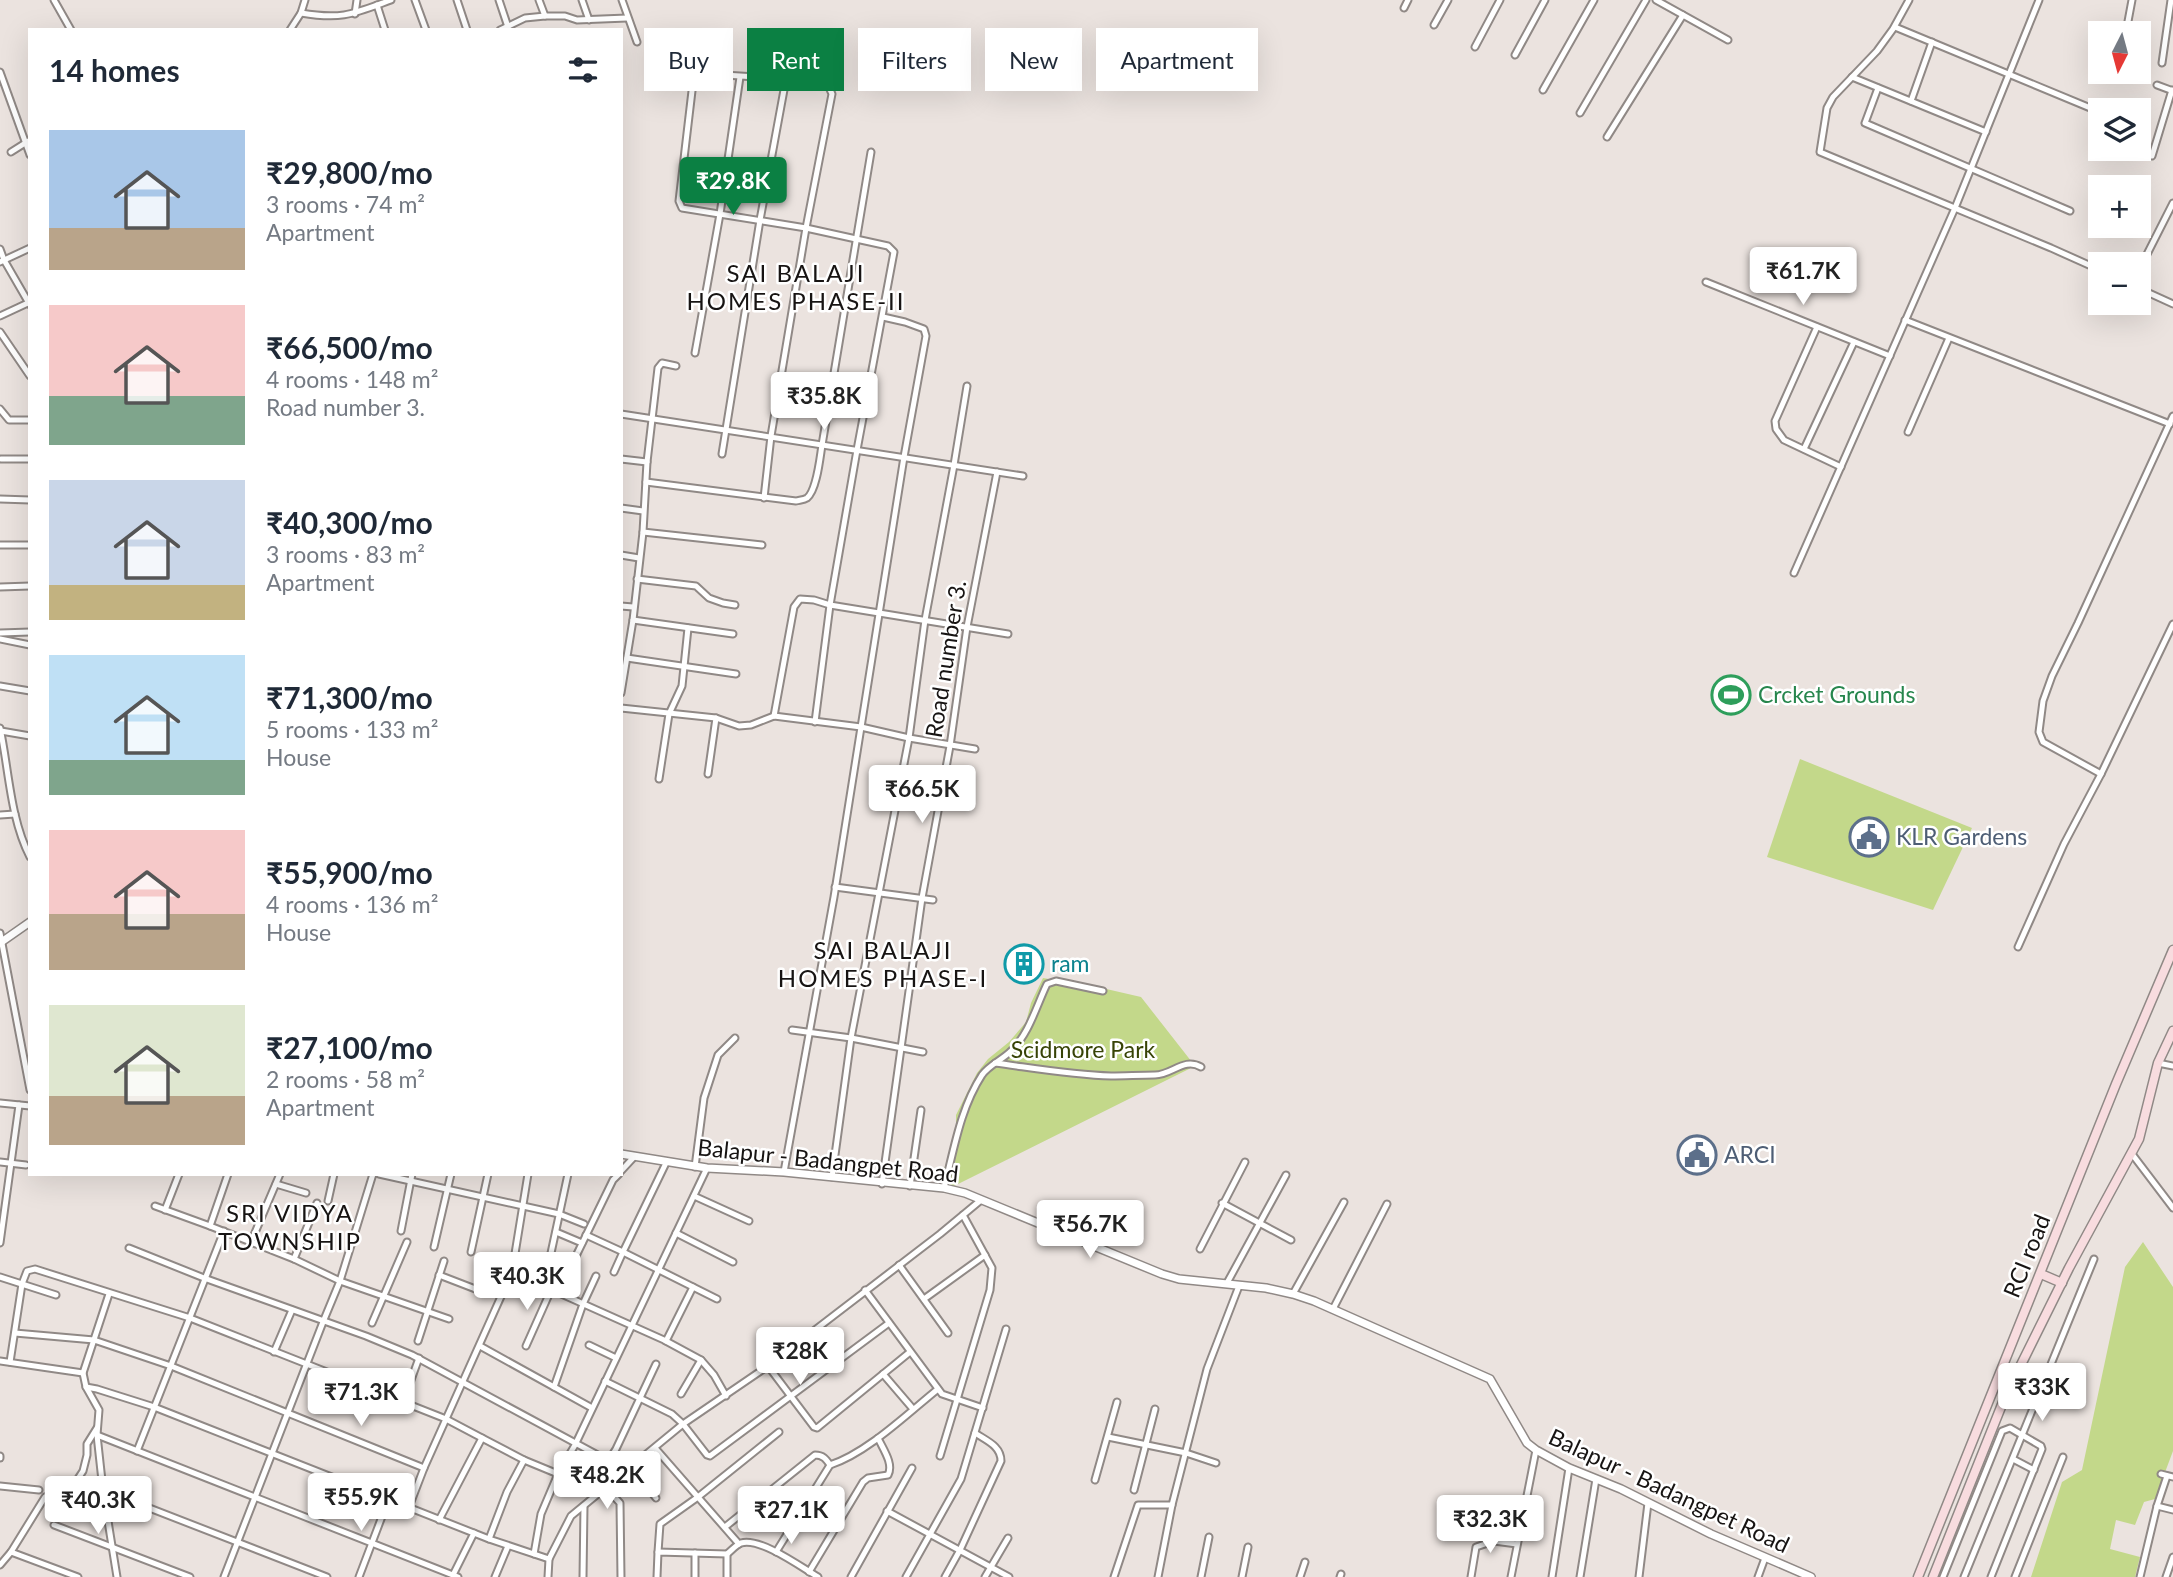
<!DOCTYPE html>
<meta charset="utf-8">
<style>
:root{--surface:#fff;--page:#f6f6f7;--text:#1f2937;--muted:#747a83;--accent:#0b8043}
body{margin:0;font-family:Lato,sans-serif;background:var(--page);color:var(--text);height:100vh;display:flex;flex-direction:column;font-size:26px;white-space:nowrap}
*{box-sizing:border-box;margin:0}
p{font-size:23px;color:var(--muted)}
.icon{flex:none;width:38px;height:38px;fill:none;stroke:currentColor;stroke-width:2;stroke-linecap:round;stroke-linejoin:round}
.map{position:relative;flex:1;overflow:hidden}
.panel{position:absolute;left:28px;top:28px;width:595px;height:1148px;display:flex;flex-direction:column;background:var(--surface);border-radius:0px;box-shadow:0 7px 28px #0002}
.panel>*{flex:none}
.top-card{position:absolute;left:644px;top:28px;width:665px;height:63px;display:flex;gap:14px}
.needle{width:46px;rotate:186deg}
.buttons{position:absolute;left:2088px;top:21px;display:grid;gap:14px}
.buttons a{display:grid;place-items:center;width:63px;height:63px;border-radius:0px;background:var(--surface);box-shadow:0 7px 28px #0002;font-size:35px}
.price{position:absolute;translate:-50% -60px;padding:0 16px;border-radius:7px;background:#fff;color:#222;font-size:23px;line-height:46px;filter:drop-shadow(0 2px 4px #0008)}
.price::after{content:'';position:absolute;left:50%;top:42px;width:21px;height:16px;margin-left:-10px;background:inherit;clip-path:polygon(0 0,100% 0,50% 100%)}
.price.active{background:var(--accent);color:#fff}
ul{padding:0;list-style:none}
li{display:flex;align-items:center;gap:21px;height:175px;padding:0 21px}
li span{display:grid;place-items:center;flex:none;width:196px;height:140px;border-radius:0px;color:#555}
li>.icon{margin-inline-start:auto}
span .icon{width:84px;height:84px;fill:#fffc;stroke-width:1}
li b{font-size:30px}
h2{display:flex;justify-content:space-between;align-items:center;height:84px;padding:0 21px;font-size:30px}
.pill{padding:0 24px;border-radius:0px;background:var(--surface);box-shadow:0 7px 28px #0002;font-size:24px;line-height:63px}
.pill.active{background:var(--accent);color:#fff}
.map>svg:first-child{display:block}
.green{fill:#c3d88a}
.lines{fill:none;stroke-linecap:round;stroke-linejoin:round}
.minor-casing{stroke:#908986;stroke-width:9}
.tertiary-casing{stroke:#908986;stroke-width:10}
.secondary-casing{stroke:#908986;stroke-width:11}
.minor{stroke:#fff;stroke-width:5}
.tertiary{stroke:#fff;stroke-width:7}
.secondary{stroke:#f8dcdf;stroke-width:8}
.labels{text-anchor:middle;stroke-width:5;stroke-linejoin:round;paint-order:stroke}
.street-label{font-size:23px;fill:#171413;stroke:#fff}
.leisure-label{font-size:23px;fill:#27864d;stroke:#fff;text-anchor:start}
.service-label{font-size:23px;fill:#4e5e75;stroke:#fff;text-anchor:start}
.culture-label{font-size:23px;fill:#0d838f;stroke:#fff;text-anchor:start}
.park-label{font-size:23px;fill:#374306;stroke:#fff}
.neighbourhood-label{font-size:24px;letter-spacing:2px;fill:#171413;stroke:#fff}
</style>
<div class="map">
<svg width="2173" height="1577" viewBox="0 0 2173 1577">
<rect width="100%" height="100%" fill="#ebe3df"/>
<!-- green -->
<g class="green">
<path d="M1800,759l172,69 -39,82 -166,-53z"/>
<path d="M1043,978l59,10 39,9 54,69 -245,122 -6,-19 12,-31v-23l21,-42 11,-14 21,-17 17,-20 5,-19z"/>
<path d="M2143,1242l30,45v164l-18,48 -11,3 -9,23 -19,-5 -6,29 30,8 -5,20h-104l31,-95 20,-12 43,-203z"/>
</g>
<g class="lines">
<!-- minor casing -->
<g class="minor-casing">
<g id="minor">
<path d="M54,0l17,30"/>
<path d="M415,0l11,30"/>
<path d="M457,0l10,30"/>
<path d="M499,0l9,27"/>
<path d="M539,0l6,16"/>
<path d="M582,0l7,20"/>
<path d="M622,0l15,42"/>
<path d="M1656,0l72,40"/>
<path d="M1909,0l-16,29 -16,22 -44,46 -6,11 -7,44 231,96 49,22"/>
<path d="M377,5l8,25"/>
<path d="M1404,8l4,-8"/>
<path d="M301,13c41,7 52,1 90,-13"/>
<path d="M355,14l2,-14"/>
<path d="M1434,25l14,-25"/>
<path d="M1895,27l205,85"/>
<path d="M290,30l11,-17 4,-13"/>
<path d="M500,30l25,-12 20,-2h20l12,4 50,-2"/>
<path d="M2126,32l6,-32"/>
<path d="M1475,47l25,-47"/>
<path d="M1515,55l30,-55"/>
<path d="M2162,63l9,-63"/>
<path d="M661,71l161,10 6,4 4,9 -26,134 -35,208 -7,62"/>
<path d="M0,72l30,83"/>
<path d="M694,74l-15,127 3,7 124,20 82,18 6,6 -37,198 -27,155 -15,117"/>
<path d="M1852,77l134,55"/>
<path d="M2157,85l16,6"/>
<path d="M1878,88l-13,35 205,88"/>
<path d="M1543,90l51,-90"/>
<path d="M1911,101l21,-59"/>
<path d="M1580,113l66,-113"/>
<path d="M1607,137l76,-122"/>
<path d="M11,152l19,-12"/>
<path d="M2152,156l20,-66"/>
<path d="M0,249l4,11 26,45"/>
<path d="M0,262l30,-14"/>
<path d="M2138,272l35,-69"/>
<path d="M1706,282l184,74"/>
<path d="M2138,288l35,16"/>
<path d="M0,316l30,-14"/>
<path d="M1905,320l265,104"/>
<path d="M1817,327l-42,94 1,8 8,11 57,27"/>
<path d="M0,332l30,44"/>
<path d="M695,353l25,-139 20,-137"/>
<path d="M0,409l9,11h21"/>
<path d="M621,414l402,62"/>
<path d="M1908,432l41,-94"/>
<path d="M1804,449l50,-107"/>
<path d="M722,454l38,-234 26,-141"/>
<path d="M1,459h29"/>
<path d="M621,459l26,3"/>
<path d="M646,482l150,19c4,-1 8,-1 11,-3 10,-8 13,-41 15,-53l49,-293"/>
<path d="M0,499l30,1"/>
<path d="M621,508l22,3"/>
<path d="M643,532l119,13"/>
<path d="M0,545h30"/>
<path d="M621,555l18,3"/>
<path d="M1794,573l161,-365 84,-208"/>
<path d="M637,579l59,7 13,12 14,5 12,2"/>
<path d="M0,587l30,-1"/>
<path d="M621,606l12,1"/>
<path d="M633,620l100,14"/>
<path d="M0,633l30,-1"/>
<path d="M0,639l30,6"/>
<path d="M627,658l109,16"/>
<path d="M0,686l30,5"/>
<path d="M621,693l12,-73 10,-88 4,-70 11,-94 4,-5 14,3"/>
<path d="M621,708l95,10 23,8 12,-1 23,-9 87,11 48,11 66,11"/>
<path d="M774,716l20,-109 6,-8 14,1 16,5 178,29"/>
<path d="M0,728c9,42 10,90 30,129"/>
<path d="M1,731l29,5"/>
<path d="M708,774l8,-56"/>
<path d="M2101,774l-58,-32 -4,-10 4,-31 9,-25 26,-53 95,-207"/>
<path d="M659,779l10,-65 13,-28 6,-58"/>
<path d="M0,815l15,-1"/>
<path d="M835,887l98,13"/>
<path d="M0,933l30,157"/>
<path d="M2018,947l46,-103 37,-70 72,-150"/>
<path d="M792,1030l59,8 72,14"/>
<path d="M995,1063c38,5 77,12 116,13 14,0 29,-1 44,-1 17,0 29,-18 46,-8"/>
<path d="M2158,1063l15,3"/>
<path d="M0,1103l30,3"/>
<path d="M2132,1154l41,54"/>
<path d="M0,1162l26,3"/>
<path d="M666,1163l-43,89 94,47"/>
<path d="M695,1167l9,-69 14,-43 17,-17"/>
<path d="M621,1171l13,-14"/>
<path d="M784,1172l50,-275 70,-440 22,-121 -2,-7 -19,-7 -22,-5"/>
<path d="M379,1174l180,40 25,10"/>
<path d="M832,1177l19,-139 58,-300 16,-118 29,-155 13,-79"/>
<path d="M276,1184l30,9"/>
<path d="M882,1184l40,-286 28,-152 17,-119 30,-155"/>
<path d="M910,1186l11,-76"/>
<path d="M944,1188c10,-38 16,-79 38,-113 7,-10 20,-15 29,-24 18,-17 25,-44 36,-67l9,-3 47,10"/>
<path d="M694,1196l55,25"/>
<path d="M328,1201l6,-27"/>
<path d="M1222,1203l69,37"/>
<path d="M155,1206l55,20 84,33 46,22 109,38"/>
<path d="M165,1210l14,-36"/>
<path d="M210,1226l18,-52"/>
<path d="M401,1231l11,-57"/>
<path d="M556,1232l26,11"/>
<path d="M676,1233l57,29"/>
<path d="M586,1235l37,17 -9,20"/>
<path d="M251,1242l29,-68"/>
<path d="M0,1243l19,-138"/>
<path d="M434,1247l17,-73"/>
<path d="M129,1248l75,30 162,58 46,19 193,104 6,-2 5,-8 40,-85"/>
<path d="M1200,1249l45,-87"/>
<path d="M471,1252l17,-78"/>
<path d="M551,1253l17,-79"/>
<path d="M575,1258l38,-78 6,-6"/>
<path d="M294,1259l23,-56"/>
<path d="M899,1265l49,68"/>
<path d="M512,1272l152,68 37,20 13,15 12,21"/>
<path d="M439,1275l39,15"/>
<path d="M0,1277l56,18"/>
<path d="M1227,1283l59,-108"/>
<path d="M865,1290l77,104 41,14"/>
<path d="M109,1294l-26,79 3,14 13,23 -2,25 6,55 14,87"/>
<path d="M1293,1294l51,-92"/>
<path d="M924,1299l61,-44"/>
<path d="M1333,1309l54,-105"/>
<path d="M372,1323l35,-81"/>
<path d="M15,1333l79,7 77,26 253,102"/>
<path d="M418,1341l26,-80"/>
<path d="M666,1341l27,-54"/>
<path d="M589,1345l27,13"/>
<path d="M480,1346l112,62"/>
<path d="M526,1346l25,-56"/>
<path d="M274,1352l18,-42"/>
<path d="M0,1361l83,12"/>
<path d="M10,1362l12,-78 5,-13 8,-2 155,49 256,101 36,19"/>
<path d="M768,1366l46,61 3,1 93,-76"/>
<path d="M883,1374l30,35"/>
<path d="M605,1381l67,33 11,10 24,31 3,1 179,-133"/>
<path d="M86,1387l11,2 57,18 335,132 45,15"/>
<path d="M554,1387l29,-83 13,-28"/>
<path d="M681,1394l20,-34"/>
<path d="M403,1402l16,-44"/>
<path d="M97,1435l361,142"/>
<path d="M1108,1437l78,16 30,10"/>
<path d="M655,1448l84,96"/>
<path d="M137,1451l87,-220"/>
<path d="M940,1456l50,-166 2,-22 -29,-53"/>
<path d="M0,1458v-2"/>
<path d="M2013,1459l21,11"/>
<path d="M631,1467l25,31"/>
<path d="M2161,1474l12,3"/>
<path d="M1095,1480l22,-78"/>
<path d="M0,1486l39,4"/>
<path d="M606,1488l14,15 1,74"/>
<path d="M103,1490l224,87"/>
<path d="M1134,1490l21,-81"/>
<path d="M2157,1506l16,4"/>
<path d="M409,1507l15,-39 88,-196 16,-98"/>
<path d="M887,1511l122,66"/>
<path d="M439,1520l43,-82 42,22"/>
<path d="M54,1525l136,52"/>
<path d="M725,1527l90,-72c8,0 11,4 15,10"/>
<path d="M489,1539l18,-47 17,-32 34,14"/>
<path d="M11,1552l34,-55 2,-1 12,3 7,-2 17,-26 4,-16v-11l10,-16"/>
<path d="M658,1552l2,-28 38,-27 81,-65"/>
<path d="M776,1552l54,-87c37,-12 77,-51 108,-76"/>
<path d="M695,1553v24"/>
<path d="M549,1559l22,-43 112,-92 85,-58 172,-132 41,-34"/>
<path d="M0,1565l11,-13 67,25"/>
<path d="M809,1572l54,-90 5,-4 20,-3c6,-11 -5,-26 -10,-37"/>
<path d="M453,1575l21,-42"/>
<path d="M224,1577l99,-255 17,-41 33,-107"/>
<path d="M359,1577l30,-79"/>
<path d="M495,1577l13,-31"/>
<path d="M548,1577l1,-18 -15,-5 7,-40 17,-40 17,-29 132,-277"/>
<path d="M583,1577l1,-71"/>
<path d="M657,1577l1,-25 69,2c5,-4 9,-9 14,-11 19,-6 60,24 77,34"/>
<path d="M727,1577v-23"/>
<path d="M851,1577l61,-109"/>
<path d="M906,1577l55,-98 45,-150"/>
<path d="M945,1577l15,-27 41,-89c0,-15 -14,-20 -26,-28"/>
<path d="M985,1577l23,-39"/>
<path d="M1114,1577l24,-72h34"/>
<path d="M1158,1577l14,-72 35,-136 32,-83"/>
<path d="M1201,1577l8,-40"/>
<path d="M1242,1577l6,-30"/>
<path d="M1300,1577l5,-15"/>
<path d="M1340,1577l1,-3"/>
<path d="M1471,1577l5,-30 18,-6 23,3"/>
<path d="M1511,1577l25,-127"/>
<path d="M1552,1577l17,-109"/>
<path d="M1580,1577l16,-98"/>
<path d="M1639,1577l9,-74"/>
<path d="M1758,1577l7,-19"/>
<path d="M1943,1577l59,-146 8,-3 31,18 1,3 -51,128"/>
<path d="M1964,1577l130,-318"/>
<path d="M2015,1577l48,-120"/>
<path d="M2140,1577l17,-71 10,-30"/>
<path d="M2166,1577l7,-20"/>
</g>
</g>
<!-- tertiary casing -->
<g class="tertiary-casing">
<g id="tertiary">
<path d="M0,943l30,-21"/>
<path d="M621,1154l86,14 77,4 160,16 21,5 197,81 17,5 87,9 27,6 21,7 176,78 37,64 9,7 33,18 52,21 90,45 100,43"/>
</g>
</g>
<!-- secondary casing -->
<g class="secondary-casing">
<g id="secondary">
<path d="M2041,1274l21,9"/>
<path d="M1918,1577l198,-493 57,-134"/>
<path d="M1933,1577l72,-180 64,-129 70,-129 19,-76 15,-32"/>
</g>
</g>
<!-- minor -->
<use href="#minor" class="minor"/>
<!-- tertiary -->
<use href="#tertiary" class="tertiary"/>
<!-- secondary -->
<use href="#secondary" class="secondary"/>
</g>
<!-- icons -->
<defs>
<g id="stadium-ring" transform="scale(2.0125)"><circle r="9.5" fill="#fff" stroke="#2e9e5b" stroke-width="1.5"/><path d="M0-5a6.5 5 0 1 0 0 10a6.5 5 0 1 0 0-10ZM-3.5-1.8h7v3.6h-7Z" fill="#2e9e5b"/></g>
<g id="civic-ring" transform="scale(2.0125)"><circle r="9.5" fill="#fff" stroke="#5c6f8a" stroke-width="1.5"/><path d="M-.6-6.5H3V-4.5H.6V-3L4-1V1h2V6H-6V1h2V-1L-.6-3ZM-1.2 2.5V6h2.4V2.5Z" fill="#5c6f8a"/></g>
<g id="building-ring" transform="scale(2.0125)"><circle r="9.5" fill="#fff" stroke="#0f9aa8" stroke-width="1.5"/><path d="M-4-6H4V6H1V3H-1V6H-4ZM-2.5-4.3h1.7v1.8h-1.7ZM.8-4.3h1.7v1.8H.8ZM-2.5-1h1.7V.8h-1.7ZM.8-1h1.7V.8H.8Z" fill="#0f9aa8"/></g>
</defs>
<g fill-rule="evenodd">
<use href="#stadium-ring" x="1731" y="695"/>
<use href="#civic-ring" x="1869" y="837"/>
<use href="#building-ring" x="1024" y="964"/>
<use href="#civic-ring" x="1697" y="1155"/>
</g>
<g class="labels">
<!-- street labels -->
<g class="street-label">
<text transform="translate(946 659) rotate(-81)" y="8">Road number 3.</text>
<text transform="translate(828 1161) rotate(6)" y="8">Balapur - Badangpet Road</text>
<text transform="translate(2027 1256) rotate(-68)" y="8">RCI road</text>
<text transform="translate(1669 1491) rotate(25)" y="8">Balapur - Badangpet Road</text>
</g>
<!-- leisure labels -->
<g class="leisure-label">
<text x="1758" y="703">Crcket Grounds</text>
</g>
<!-- service labels -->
<g class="service-label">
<text x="1896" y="845">KLR Gardens</text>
<text x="1724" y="1163">ARCI</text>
</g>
<!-- culture labels -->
<g class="culture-label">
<text x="1051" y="972">ram</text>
</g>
<!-- park labels -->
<g class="park-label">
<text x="1083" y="1058">Scidmore Park</text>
</g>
<!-- neighbourhood labels -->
<g class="neighbourhood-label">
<text x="796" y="282">SAI BALAJI<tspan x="796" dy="28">HOMES PHASE-II</tspan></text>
<text x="883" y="959">SAI BALAJI<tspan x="883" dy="28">HOMES PHASE-I</tspan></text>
<text x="290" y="1222">SRI VIDYA<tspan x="290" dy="28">TOWNSHIP</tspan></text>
</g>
</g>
</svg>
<div class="buttons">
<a><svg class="needle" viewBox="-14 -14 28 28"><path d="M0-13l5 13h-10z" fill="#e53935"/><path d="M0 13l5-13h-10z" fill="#747a83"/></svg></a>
<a><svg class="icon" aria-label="layers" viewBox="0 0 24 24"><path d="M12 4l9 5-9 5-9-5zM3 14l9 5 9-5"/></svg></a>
<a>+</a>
<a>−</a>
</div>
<b class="price active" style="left:733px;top:217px">₹29.8K</b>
<b class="price" style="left:1803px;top:307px">₹61.7K</b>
<b class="price" style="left:824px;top:432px">₹35.8K</b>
<b class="price" style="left:922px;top:825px">₹66.5K</b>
<b class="price" style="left:1090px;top:1260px">₹56.7K</b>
<b class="price" style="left:527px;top:1312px">₹40.3K</b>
<b class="price" style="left:800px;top:1387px">₹28K</b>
<b class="price" style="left:2042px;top:1423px">₹33K</b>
<b class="price" style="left:361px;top:1428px">₹71.3K</b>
<b class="price" style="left:607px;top:1511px">₹48.2K</b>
<b class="price" style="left:361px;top:1533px">₹55.9K</b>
<b class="price" style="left:98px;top:1536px">₹40.3K</b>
<b class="price" style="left:791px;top:1546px">₹27.1K</b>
<b class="price" style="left:1490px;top:1555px">₹32.3K</b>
<div class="top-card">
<a class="pill">Buy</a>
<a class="pill active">Rent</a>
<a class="pill">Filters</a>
<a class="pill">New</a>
<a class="pill">Apartment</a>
</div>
<section class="panel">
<h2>14 homes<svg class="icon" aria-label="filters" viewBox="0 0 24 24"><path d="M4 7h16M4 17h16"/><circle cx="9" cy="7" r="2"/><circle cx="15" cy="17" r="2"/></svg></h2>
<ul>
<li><span style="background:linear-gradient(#a9c7e8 70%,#b9a48a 0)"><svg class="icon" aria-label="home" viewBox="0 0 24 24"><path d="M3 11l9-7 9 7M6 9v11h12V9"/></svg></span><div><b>₹29,800/mo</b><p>3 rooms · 74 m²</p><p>Apartment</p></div></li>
<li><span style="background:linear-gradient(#f6c9c9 65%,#7fa58c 0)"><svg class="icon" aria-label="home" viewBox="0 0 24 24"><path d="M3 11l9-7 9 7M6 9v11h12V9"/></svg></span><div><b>₹66,500/mo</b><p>4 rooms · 148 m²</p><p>Road number 3.</p></div></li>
<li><span style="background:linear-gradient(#c9d6e8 75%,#c2b280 0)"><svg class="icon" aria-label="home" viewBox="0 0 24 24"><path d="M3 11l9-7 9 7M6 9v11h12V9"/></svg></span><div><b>₹40,300/mo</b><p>3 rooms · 83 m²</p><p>Apartment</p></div></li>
<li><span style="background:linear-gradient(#bfe0f5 75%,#7fa58c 0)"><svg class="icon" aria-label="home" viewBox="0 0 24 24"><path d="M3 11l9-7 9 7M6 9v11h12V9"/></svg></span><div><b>₹71,300/mo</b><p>5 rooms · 133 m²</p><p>House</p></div></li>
<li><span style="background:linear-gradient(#f6c9c9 60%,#b9a48a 0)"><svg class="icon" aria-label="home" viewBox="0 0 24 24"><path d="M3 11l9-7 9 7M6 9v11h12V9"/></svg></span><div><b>₹55,900/mo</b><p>4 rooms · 136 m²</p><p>House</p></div></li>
<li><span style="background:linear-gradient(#dfe7d0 65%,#b9a48a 0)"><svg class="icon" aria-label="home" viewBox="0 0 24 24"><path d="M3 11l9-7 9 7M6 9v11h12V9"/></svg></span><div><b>₹27,100/mo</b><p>2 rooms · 58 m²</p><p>Apartment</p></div></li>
</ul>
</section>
</div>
